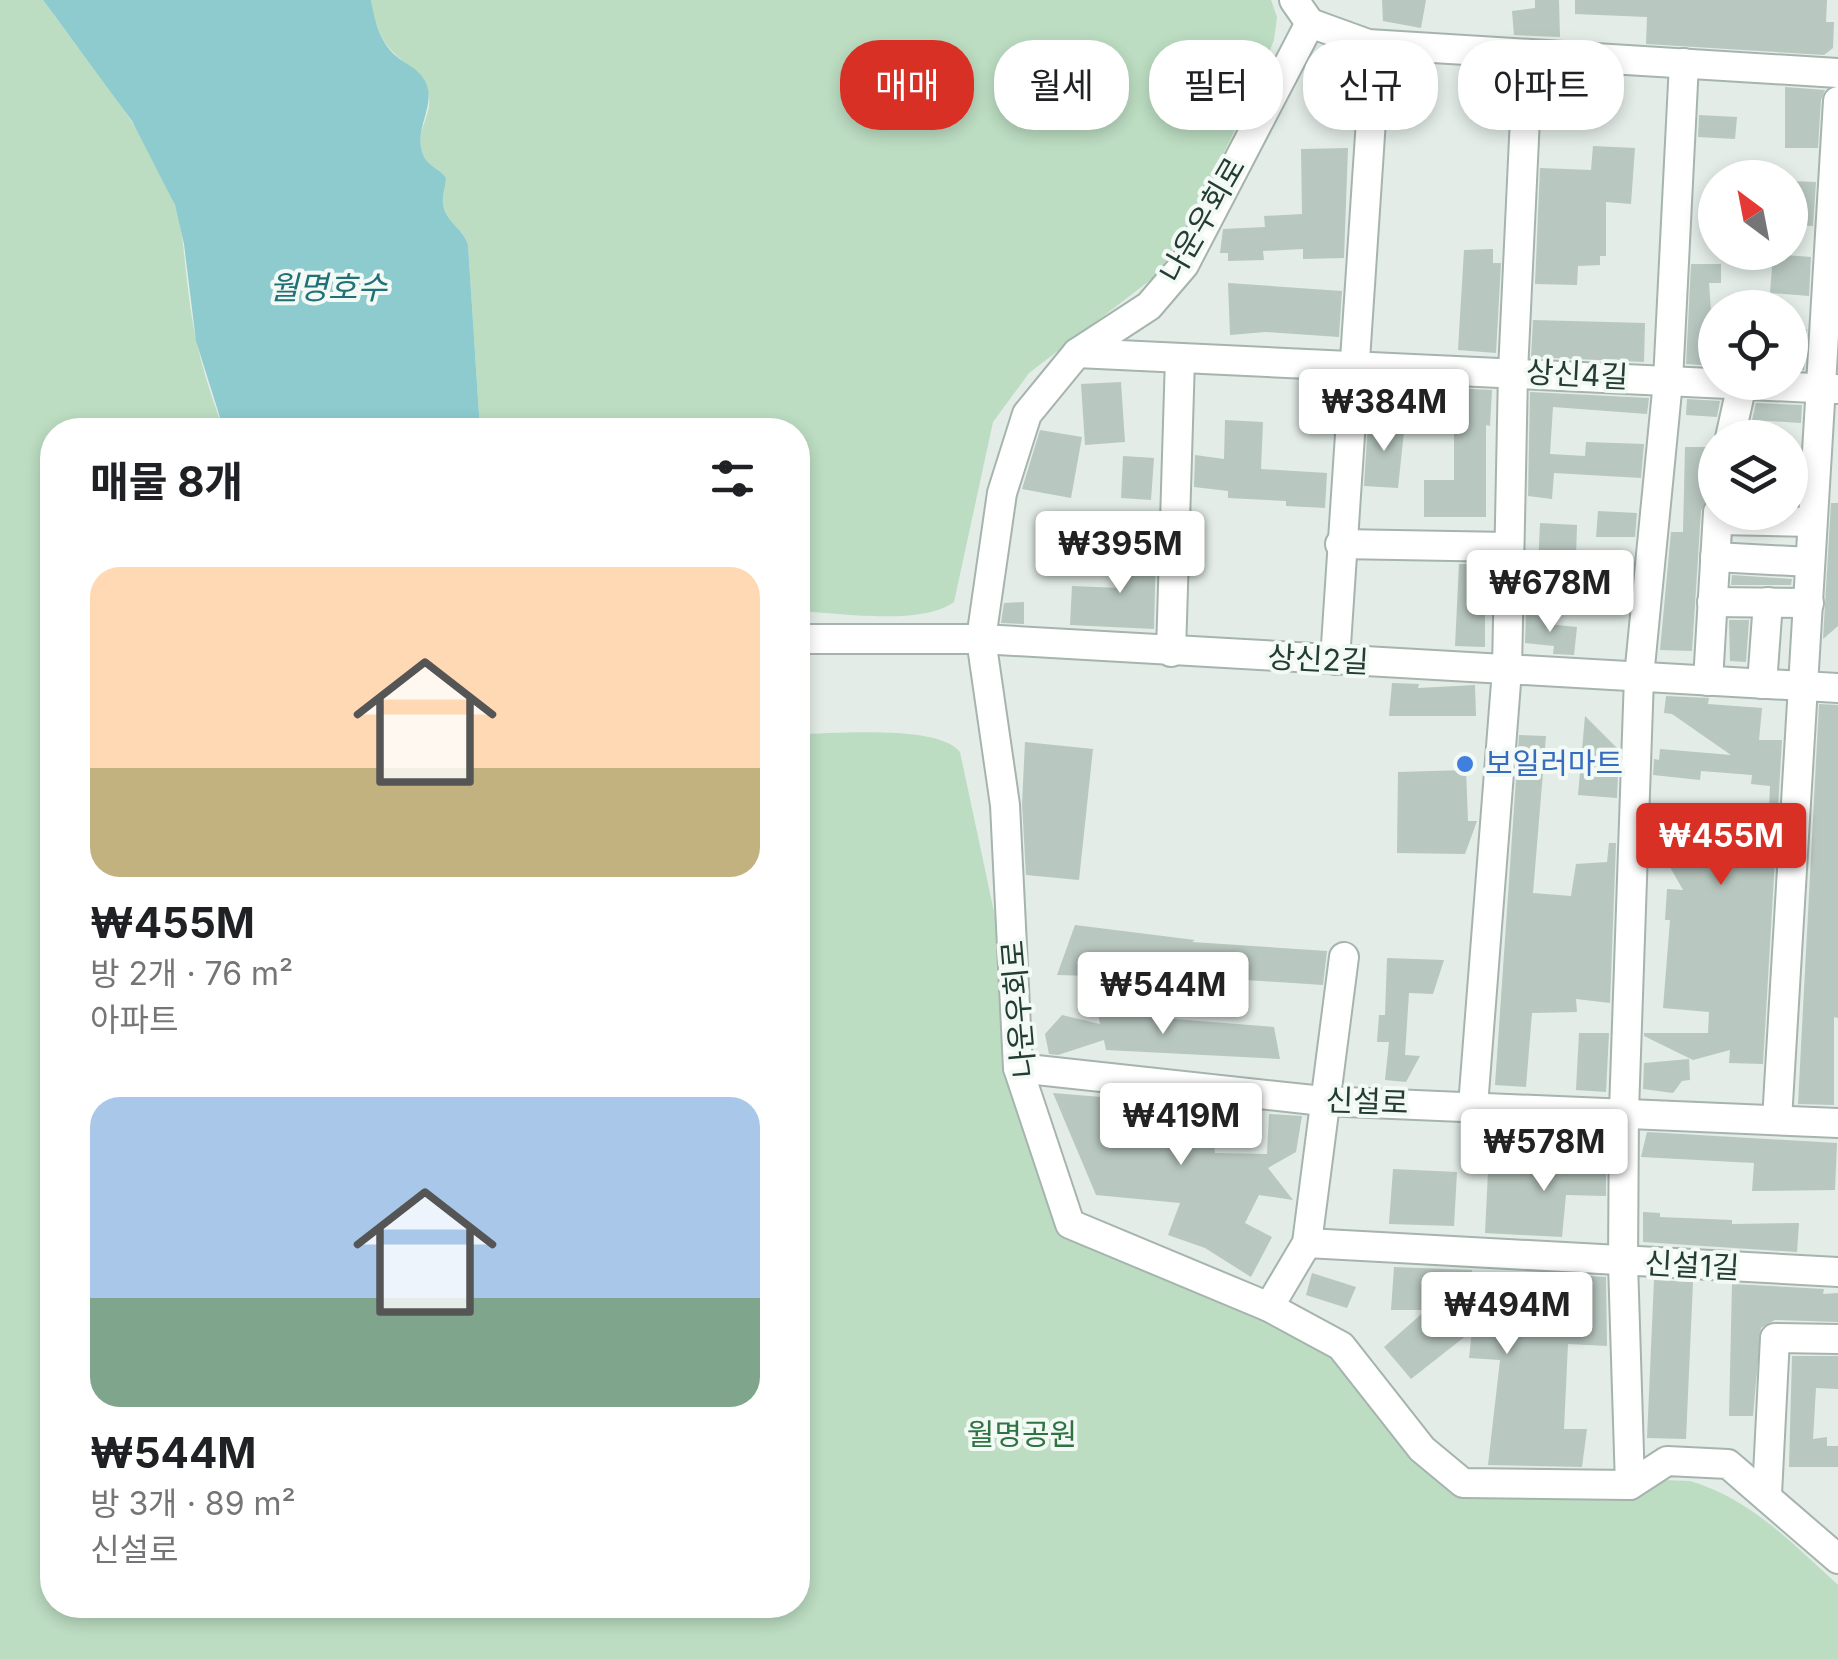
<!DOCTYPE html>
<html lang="ko">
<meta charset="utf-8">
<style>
:root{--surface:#fff;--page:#f6f6f6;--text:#202124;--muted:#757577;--accent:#d93025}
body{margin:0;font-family:Inter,"Noto Sans KR",sans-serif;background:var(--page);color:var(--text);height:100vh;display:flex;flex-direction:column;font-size:38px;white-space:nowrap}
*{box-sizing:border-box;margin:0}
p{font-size:32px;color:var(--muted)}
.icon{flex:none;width:55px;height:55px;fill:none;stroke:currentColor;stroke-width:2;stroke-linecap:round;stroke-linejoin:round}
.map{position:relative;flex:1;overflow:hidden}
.panel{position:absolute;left:40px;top:418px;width:770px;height:1200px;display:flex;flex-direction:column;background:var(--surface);border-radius:40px;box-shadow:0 5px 15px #0003}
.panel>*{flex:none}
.guide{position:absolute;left:840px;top:40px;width:848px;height:90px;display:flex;gap:20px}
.needle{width:65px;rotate:328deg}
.tools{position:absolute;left:1698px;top:160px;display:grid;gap:20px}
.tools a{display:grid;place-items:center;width:110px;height:110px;border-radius:50%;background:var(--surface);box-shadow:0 5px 15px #0003;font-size:50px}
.price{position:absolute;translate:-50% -85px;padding:0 22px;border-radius:10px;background:#fff;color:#222;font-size:32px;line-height:65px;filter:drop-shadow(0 2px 5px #0008)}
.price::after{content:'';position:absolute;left:50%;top:60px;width:30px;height:22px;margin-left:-15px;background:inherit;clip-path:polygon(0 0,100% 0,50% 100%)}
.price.current{background:var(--accent);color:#fff}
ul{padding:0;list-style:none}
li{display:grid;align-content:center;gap:20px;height:530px;padding:0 50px}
li span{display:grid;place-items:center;height:310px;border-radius:30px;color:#555}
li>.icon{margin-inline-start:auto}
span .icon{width:180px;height:180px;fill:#fffc;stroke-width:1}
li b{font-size:42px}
h2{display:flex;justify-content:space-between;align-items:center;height:120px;padding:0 50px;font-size:42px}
.pill{padding:0 35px;border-radius:40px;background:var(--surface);box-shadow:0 5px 15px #0003;font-size:35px;line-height:90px}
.pill.current{background:var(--accent);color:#fff}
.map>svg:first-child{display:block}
.green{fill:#bcddc2}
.water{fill:#8dcbcf}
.building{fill:#b8c7c0}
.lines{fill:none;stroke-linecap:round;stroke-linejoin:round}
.minor-casing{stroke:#a6b4ae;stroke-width:32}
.minor{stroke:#fff;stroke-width:28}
.shop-dot{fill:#3f7fe0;stroke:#f3f9f5;stroke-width:4}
.labels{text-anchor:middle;stroke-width:8;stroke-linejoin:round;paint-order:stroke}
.street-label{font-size:30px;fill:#233d34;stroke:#f3f9f5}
.shop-label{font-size:30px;fill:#366cbe;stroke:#f3f9f5;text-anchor:start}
.park-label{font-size:30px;fill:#2e7342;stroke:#f3f9f5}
.water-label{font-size:32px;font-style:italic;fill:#1f7177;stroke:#f3f9f5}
</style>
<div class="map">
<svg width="1838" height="1659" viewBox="0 0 1838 1659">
<rect width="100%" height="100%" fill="#e3ece7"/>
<!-- green -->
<g class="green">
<path d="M0,0h43c45,64 107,132 132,206 9,27 9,55 13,83 5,49 18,95 36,141h-172v1175h746v-871c37,0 140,-10 162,18l50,235 62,221 17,13 220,91 33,21 94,120 28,19 226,9c61,18 102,62 148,104v74h-1838z"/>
<path d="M371,0h900l6,17 -3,23 -17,43 -63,133 -37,59 -128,98 -36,49 -39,180c-33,24 -115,11 -156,9v-181h-318l-12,-185c-5,-17 -24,-24 -25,-42 -1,-8 3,-17 3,-25 -6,-9 -16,-11 -22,-21 -12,-23 8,-39 5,-60 -5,-27 -23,-30 -38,-47 -13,-14 -17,-32 -20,-50z"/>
</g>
<!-- water -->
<path class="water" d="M43,0h328c4,21 8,41 25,56 11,9 22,12 29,25 13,25 -14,49 -1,76 6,10 16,12 22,21 0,8 -4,17 -3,25 1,18 20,25 25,42l12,185h-256l-28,-89 -12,-97 -9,-39 -43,-84z"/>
<!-- building -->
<g class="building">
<path d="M1382,0h44l-5,28 -38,-7z"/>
<path d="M1535,0h24l1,37 -46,-2 -2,-24 23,-3z"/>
<path d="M1575,0h252l-1,22h8l-1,26 -9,7 -178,-11 1,-27 -72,-3z"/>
<path d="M1785,87l40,3 -4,10 -3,48h-33z"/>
<path d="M1699,115l38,2 -2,22 -37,-2z"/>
<path d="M1593,146l42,2 -4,56 -25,-2v54h-6v9l-22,1 -1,19 -42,-1 5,-116 51,2z"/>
<path d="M1348,148l-4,110 -41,1v-10l-40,2 1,9 -36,1v-8h-8l3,-24 42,-2 -1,-11 38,-2 -1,-65z"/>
<path d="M1790,181l26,1 -3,44 -23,-1z"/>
<path d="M1493,249v14h8l-5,90 -38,-3 6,-100z"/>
<path d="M1773,254l38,3 -2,39 -39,-3z"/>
<path d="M1691,264h30v19h-12l6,83 -29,-2z"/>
<path d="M1228,283l114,8 -3,46 -74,-5 -35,3z"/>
<path d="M1533,320l112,3 -1,39 -113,-5z"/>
<path d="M1790,328l17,1 -3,41 -14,-1z"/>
<path d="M1121,382l4,60 -40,3 -4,-61z"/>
<path d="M1430,387l62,3 -2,36 -4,-1v92h-62v-37h30v-57l-26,-1z"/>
<path d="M1530,392l119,6 -2,16 -94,-7 -3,47 35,2 1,-14 58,2 -3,34 -87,-5 -2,26 -24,-3z"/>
<path d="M1687,399l33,2 -3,16 -31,-2z"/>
<path d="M1756,403l46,2 -1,18 -49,-3z"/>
<path d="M1225,420l38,2 -2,47 66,4 -2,35 -39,-2v-5l-58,-3v-7l-34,-4 1,-32 29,4z"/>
<path d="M1368,421l37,1 -7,66 -34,-2z"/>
<path d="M1040,430l42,7 -11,61 -49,-9z"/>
<path d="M1685,447h24l-2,52 -6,12 -9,140 -32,-1 11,-118h12z"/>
<path d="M1123,456l31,2 -3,42 -30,-2z"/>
<path d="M1831,503h7v123l-15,13z"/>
<path d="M1598,511l39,2 -2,24h-39z"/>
<path d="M1540,523l37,2 -2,64 -38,-1z"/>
<path d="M1121,548h35l-2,81 -84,-4 2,-39 49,2z"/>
<path d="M1459,564h31v23h-5v60l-30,-1z"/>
<path d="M1732,575l60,4 -1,6h-60z"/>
<path d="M1024,602v22l-23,-1 3,-20z"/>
<path d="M1526,614l22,3 -1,7 30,3 -3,28 -21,-1 1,-8 -29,-3z"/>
<path d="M1729,620h20l-3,42 -16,-1z"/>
<path d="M1392,683l27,1 -1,4 57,-3 1,31h-87z"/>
<path d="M1666,696l43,2 -1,6 54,4 -3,32h23l-19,324 -34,-1 1,-13 -37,10 -49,-24v-3h64l1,-21 -46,-4 7,-88h-5l2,-31 16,1 -13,-23 1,-30h-7l1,-30 85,6v-4l19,1 1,-24 -19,-2 1,-9 -51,-4 -1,9 -47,-5 1,-16 5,1 1,-11 71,6 -59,-41 -8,-1z"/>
<path d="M1819,704l19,1v313l-4,-1v88l-36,-1z"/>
<path d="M1585,716l34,34 -2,48 -39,-3z"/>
<path d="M1519,735l27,1 -13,157 38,3 5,-32 31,-2 2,-19h7l-6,160 -34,-4 1,13 -45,1 -6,74 -31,-2z"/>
<path d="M1025,742l68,7 -14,131 -53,-5 -4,-71z"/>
<path d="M1466,770l2,51h9l-12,33 -68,-1 1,-81z"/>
<path d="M1075,925l120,15 -3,2 135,9 -4,34 -137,-9 4,3 -133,-4z"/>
<path d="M1387,958l57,2 -11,34 -24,-1 -4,62 15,1 -14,26 -21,-2 4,-38h-12l2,-27h6z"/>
<path d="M1098,1013l176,14 6,32 -174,-9 -2,-10 -46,15 -9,-1 -4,-20 17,-19 38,9z"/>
<path d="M1579,1033h30l-3,59 -30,-2z"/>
<path d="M1689,1059l1,21 -8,1 -9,12 -30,-4 1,-26z"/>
<path d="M1053,1093l156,13 6,47 52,1 2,-40 33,2 -6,36 -28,16 25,32 -34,-5 -14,28 27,14 -21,40 -46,-29 -37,-13 12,-32 -84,-8z"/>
<path d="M1588,1130l18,1v65l-40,-1 -4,42 -77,-4 3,-61 50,2v-4l47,-4z"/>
<path d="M1647,1132l190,11 -2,47 -83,1 2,-28 -113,-6z"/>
<path d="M1393,1169l64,3 -3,54 -65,-2z"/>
<path d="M1643,1212l17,1v4l72,3v4l67,-1 -2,29 -154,-10z"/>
<path d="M1394,1267l78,3 -3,50 83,9 6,-55 48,3 1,69 -39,-2 -4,85h23l-5,38 -94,-2 12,-105 -31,-2 3,-27 -61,48 -27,-32 42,-37h-35z"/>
<path d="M1312,1273l44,14 -9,21 -41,-13z"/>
<path d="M1654,1280l39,2 -7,157 -39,-1z"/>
<path d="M1732,1284l92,5 -1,5 15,-1v29l-63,-2 -14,8 -8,88h-24z"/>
<path d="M1792,1356h46v33l-22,-1 -3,51 14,-2v9h11v21h-49z"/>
</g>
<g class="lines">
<!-- minor casing -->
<g class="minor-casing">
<g id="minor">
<path d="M1294,0l16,23 -126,242 -35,41 -72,47 -50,61 -25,79 -21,146 24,166 13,263 52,156 199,83 72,39 81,103 41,34 167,2 37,-24 61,3 110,95"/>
<path d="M1310,23l58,21 470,29"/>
<path d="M1077,353l758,36"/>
<path d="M1730,438l12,-54"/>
<path d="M1718,520l94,2"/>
<path d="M1340,544l168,3"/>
<path d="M1715,557l95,5"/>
<path d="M1712,602l97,1"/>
<path d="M798,639h183l857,49"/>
<path d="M1171,652l9,-294"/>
<path d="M1335,660l41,-615"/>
<path d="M1708,681l10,-169"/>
<path d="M1762,684l6,-82"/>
<path d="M1018,1068l305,33 515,22"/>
<path d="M1473,1106l34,-436 6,-298 15,-318"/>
<path d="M1777,1120l61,-1019"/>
<path d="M1307,1243l531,29"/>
<path d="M1269,1307l38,-64 37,-286"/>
<path d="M1630,1485l-7,-222 1,-152 15,-434 29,-296 16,-318"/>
<path d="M1767,1494l8,-156 63,1"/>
</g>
</g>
<!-- minor -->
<use href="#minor" class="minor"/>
</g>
<!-- markers -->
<circle class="shop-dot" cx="1465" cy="764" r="10"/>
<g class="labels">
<!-- street labels -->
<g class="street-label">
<text transform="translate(1203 220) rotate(-60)" y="10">나운우회로</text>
<text transform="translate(1577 375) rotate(3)" y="10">상신4길</text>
<text transform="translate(1318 660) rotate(3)" y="10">상신2길</text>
<text transform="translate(1019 1009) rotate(-95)" y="10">나운우회로</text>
<text transform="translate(1367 1102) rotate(2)" y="10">신설로</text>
<text transform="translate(1692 1266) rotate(3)" y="10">신설1길</text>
</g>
<!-- shop labels -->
<g class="shop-label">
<text x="1485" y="774">보일러마트</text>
</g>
<!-- park labels -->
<g class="park-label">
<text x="1022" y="1445">월명공원</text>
</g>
<!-- water labels -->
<g class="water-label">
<text x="328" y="299">월명호수</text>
</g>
</g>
</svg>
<div class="tools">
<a><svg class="needle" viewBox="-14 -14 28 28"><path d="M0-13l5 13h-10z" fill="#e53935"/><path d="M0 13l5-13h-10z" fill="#757577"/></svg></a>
<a><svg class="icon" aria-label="locate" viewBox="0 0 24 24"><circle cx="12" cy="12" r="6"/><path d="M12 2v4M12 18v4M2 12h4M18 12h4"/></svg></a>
<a><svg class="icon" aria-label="layers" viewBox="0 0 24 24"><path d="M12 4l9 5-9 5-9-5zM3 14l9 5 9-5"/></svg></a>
</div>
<b class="price" style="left:1384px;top:454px">₩384M</b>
<b class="price" style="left:1120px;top:596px">₩395M</b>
<b class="price" style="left:1550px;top:635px">₩678M</b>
<b class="price current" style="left:1721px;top:888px">₩455M</b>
<b class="price" style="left:1163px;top:1037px">₩544M</b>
<b class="price" style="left:1181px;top:1168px">₩419M</b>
<b class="price" style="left:1544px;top:1194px">₩578M</b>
<b class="price" style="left:1507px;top:1357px">₩494M</b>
<div class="guide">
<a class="pill current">매매</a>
<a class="pill">월세</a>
<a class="pill">필터</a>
<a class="pill">신규</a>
<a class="pill">아파트</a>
</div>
<section class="panel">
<h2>매물 8개<svg class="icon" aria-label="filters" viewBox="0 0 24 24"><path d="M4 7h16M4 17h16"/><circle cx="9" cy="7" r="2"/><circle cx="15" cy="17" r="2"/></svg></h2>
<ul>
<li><span style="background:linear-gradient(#ffd9b3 65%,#c2b280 0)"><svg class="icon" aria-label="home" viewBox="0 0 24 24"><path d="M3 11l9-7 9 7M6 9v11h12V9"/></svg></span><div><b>₩455M</b><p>방 2개 · 76 m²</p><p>아파트</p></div></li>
<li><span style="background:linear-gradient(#a9c7e8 65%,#7fa58c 0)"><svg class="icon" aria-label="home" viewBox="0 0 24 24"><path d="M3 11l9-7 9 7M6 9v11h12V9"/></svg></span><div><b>₩544M</b><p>방 3개 · 89 m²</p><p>신설로</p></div></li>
</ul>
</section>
</div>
